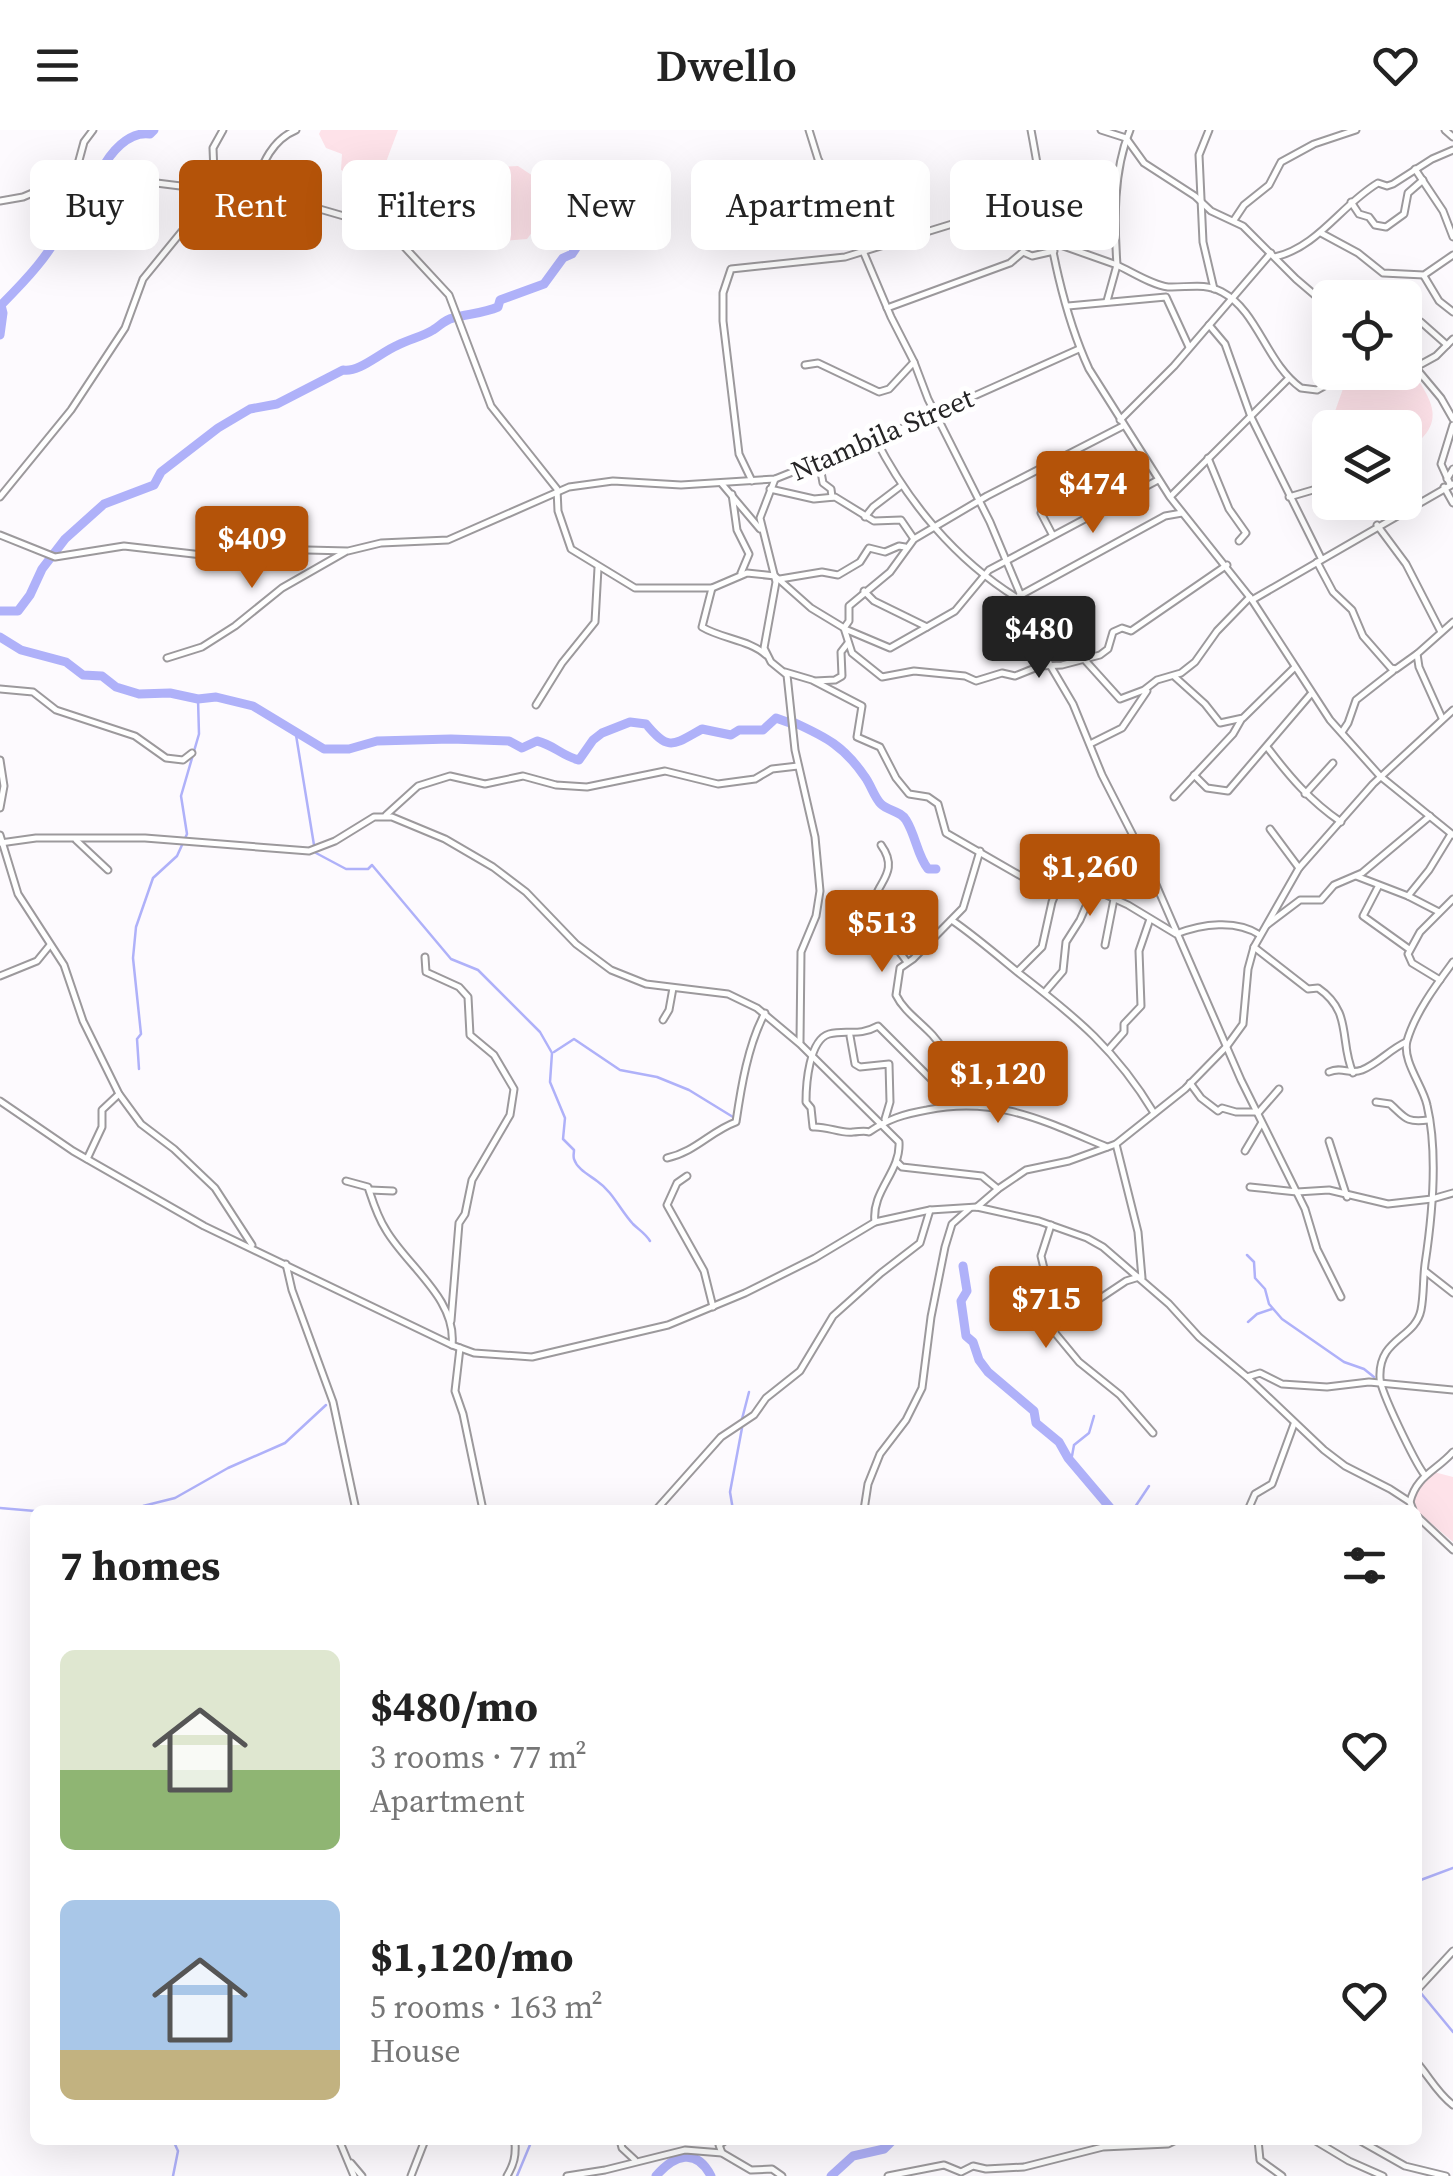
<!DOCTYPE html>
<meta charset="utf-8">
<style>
:root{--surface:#fff;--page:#f6f6f6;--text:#222;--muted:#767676;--accent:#b45309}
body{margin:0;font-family:"Source Serif 4",serif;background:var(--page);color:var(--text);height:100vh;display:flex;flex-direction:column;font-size:38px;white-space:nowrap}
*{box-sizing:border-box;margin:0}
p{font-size:32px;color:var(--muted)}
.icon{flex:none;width:55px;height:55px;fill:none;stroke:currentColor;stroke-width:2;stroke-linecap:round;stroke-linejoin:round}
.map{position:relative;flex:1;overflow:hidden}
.details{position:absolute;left:30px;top:1375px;width:1392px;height:640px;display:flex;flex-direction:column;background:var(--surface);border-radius:15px;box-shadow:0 10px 40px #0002}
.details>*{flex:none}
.banner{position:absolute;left:30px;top:30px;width:1395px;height:90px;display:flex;gap:20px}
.buttons{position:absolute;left:1312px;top:150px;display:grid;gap:20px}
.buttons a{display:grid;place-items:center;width:110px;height:110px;border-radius:15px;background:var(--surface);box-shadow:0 10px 40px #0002;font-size:50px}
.price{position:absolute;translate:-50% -85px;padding:0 22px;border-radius:10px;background:var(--accent);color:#fff;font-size:32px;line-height:65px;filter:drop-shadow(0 2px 5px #0008)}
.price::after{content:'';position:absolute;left:50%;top:60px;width:30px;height:22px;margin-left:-15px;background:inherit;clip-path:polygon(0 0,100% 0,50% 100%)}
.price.active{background:#222;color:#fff}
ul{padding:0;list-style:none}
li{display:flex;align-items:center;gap:30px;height:250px;padding:0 30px}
li span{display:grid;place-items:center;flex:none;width:280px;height:200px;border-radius:15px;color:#555}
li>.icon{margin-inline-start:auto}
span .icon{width:120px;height:120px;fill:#fffc;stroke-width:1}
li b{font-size:42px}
h2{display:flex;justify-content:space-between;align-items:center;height:120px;padding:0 30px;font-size:42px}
.pill{padding:0 35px;border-radius:15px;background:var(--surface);box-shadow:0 10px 40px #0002;font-size:35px;line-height:90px}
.pill.active{background:var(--accent);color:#fff}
header{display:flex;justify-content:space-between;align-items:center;height:130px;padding:0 30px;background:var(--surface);font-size:45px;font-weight:600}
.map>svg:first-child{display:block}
.green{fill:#fee2e9}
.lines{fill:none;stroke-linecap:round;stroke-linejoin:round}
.stream{stroke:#afb1f9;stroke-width:2.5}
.river{stroke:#afb1f9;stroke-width:9}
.minor-casing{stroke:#9c999c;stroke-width:9}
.minor{stroke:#fff;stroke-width:5}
.labels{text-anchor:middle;stroke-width:10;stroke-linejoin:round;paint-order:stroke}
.street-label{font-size:28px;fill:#262526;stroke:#fff}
</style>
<header><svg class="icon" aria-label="menu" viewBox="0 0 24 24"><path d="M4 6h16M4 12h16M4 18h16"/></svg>Dwello<svg class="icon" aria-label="heart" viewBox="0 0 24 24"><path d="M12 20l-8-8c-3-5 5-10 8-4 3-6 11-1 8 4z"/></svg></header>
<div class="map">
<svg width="1453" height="2046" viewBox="0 0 1453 2046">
<rect width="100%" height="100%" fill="#fdfafe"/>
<!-- green -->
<g class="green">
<path d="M321,0h77l-21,56 -36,-16 1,-16 -16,-6 -7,-14z"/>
<path d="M518,36l24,16 -11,22 15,10 -19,25 -27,2 -28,-54 10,-19z"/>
<path d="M1405,230c24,37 48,62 0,91v-23l-65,-1 -8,-7 13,-37 27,-10 33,-1z"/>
<path d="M1434,1342l19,5v65l-35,-30 -6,-9 12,-26z"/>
</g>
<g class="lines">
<!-- stream -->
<g class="stream">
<path d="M296,605l18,110"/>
<path d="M316,723l30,16h22l4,-4 79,94 27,11 62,62 12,21 -2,29 15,36 -2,21 11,11c0,3 -1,6 0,9 3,10 15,16 23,22 16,11 23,29 36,43 6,6 12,9 17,17"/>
<path d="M554,922l20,-13 46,31 37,7 32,13 44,27"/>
<path d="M139,939l-2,-30 4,-5 -8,-76 3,-31 17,-49 24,-22 10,-22 -6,-38 18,-62 -1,-35"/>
<path d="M1247,1125l7,7 1,16 10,11 4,15 13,15 62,43 20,7 10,8"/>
<path d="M1248,1192l9,-8 15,-5"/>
<path d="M742,1289l7,-27"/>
<path d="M1068,1328l4,-2 2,-11 15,-12 5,-17"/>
<path d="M0,1378l35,3"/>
<path d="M1161,1379v1"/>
<path d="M56,1380l87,-4 32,-8 53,-30 57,-25 41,-38"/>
<path d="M733,1380l-3,-18 12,-64"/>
<path d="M1133,1380l16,-24"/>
<path d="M1418,1751l35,-13"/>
<path d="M1420,1862l33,40"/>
<path d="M173,2010l5,11 -5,25"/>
<path d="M517,2046l15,-36"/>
</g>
<!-- river -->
<g class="river">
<path d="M0,205l3,-22 -2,-8c24,-24 51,-52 66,-86 36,-10 22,-26 34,-48 9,-18 27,-40 49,-37l4,-4"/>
<path d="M0,481h18l12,-16 12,-26 23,-30 39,-35 50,-19 7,-13 57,-44 32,-19 27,-5 66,-34c16,3 38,-18 55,-25 11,-6 24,-8 35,-15 7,-4 11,-10 20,-12 14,-4 31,-5 45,-11l2,-7 44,-16 19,-26 9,-4 4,-6"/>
<path d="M0,507l21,13 45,12 17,13 19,1 14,11 23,7 31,-1 28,6 18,-2 37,9 71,43h25l28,-8 74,-2 58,2 13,7 15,-7c17,4 25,15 42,19l14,-20 9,-7 28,-11 16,2c23,28 27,21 56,5l29,6 8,-5h24l13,-12 14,5"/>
<path d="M793,592c33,15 51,24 72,55 6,8 9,20 16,27 7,7 20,7 25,16 10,16 11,35 22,49h8"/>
<path d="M963,1136l4,25 -6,10 5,35 7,6 6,18 9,12 46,39 2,12 23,19 9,16 44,52"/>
<path d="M656,2046c18,-21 40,-29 55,0"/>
<path d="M831,2046l22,-20 31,-7 9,-9"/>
</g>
<!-- minor casing -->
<g class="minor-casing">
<g id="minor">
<path d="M809,0l9,29 31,59 42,99 23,45 14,37 62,123 60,143 23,39 29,71 42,82 97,223 64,129 12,40 24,48"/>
<path d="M1031,0c15,79 24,165 58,239l81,128 82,103 78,120 50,56 73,59"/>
<path d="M1101,0l25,8 18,25 51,33 16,15 32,15 53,53 34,29"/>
<path d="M1130,0c-17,41 -16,92 -13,135 15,7 35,20 51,22 18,1 37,-5 54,5 36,19 44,71 79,96l16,2 32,-18"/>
<path d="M1209,0l-10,25 4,87 11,47"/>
<path d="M1445,0l8,7"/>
<path d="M1415,39l28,42 10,26"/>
<path d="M75,45l9,-33 9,-12"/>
<path d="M251,64c10,-25 18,-53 45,-64"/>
<path d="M0,71l23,-4 52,-22 9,-1 201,25 76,22 37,19 51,55 42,111 66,83 1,22 13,38 64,39h77l35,-15 28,3 36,32 33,20 8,25 30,24 32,-6 51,5 11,5 26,-8 13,3 25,-10 22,-1 38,-10 8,-6 5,-17 9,-4 9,3 96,-66"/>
<path d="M1351,72l8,12 10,3 6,8 11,2 18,-13 4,-21 15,-13"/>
<path d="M1234,90l10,-15 25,-20 12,-23 33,-18 42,-14"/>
<path d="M1321,103l37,20 25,20 41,2 29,-20"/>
<path d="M1052,112l65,23 -10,36"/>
<path d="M1275,127c43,-10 66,-52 103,-74l9,3 6,-2 39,-25 21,-9"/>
<path d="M1424,146l15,25 14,11"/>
<path d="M1068,176l98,-9 23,50"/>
<path d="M887,178l123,-45 13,-11 9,4 22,-5"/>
<path d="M1421,192l26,23"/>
<path d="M1209,195l16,19 26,73 70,141"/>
<path d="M1405,225l36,43 12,21"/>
<path d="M805,235l13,-2 61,29 10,-3 25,-27"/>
<path d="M1416,237l20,-11 17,-17"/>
<path d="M1120,290l54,-54 97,-113"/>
<path d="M875,308c33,65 81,122 142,160"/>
<path d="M1208,328l21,51 17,24 -7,8"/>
<path d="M819,331l4,22 8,6 1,8"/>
<path d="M775,349l-15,39 16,64 -12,66 7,14 16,13 8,75 20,87 5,54 -4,25 -15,36 -1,90"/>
<path d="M1447,349l6,-10"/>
<path d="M752,351l-13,-27 -16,-133v-28l8,-24 114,-12 117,-36 88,13"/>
<path d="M722,354l38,45"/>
<path d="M1450,354l-9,-20 12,-39"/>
<path d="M1444,357l9,16"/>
<path d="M770,359l44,10 21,-2 39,24 27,-1 13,19"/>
<path d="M732,364l5,36 12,24 -8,19"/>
<path d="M1171,366l118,-118"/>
<path d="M0,367l71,-87 54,-82 18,-49 44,-54 20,-33 7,-19 -1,-25 10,-18"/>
<path d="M1289,367l41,-12"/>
<path d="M865,387l8,-10 29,-22"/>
<path d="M1377,395l29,39 35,68"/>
<path d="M1052,404l-11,-21 2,-4 100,-53"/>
<path d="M0,405l55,22 69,-11 87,10 55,-7 82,2 33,-8 67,-3 121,-53 44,-6 68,4 94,-6 130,-52 174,-78"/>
<path d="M1317,432l16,30 19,18 11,26 28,32 5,1 21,-15"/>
<path d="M780,449l42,-7 16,3 22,-13 9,-14 16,4 14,-6 6,1"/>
<path d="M712,458l-10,39c20,12 48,13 64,28"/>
<path d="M864,461l10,10 53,26 28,-16 34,-41 169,-90"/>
<path d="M1019,466l146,-80 17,-3"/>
<path d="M1252,470l201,-116"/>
<path d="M1026,475l29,24 23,12 9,15"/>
<path d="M844,498l5,-7v-15l41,-34 24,-33 73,-43 136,-70"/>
<path d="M845,499l45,19 37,-21"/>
<path d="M167,528l35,-11 33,-21 47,-38 63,-36"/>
<path d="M1083,528l37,41 24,-9 13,-10 24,-7 14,-11 22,-31 33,-34"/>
<path d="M785,542l27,8 50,26 -5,31 23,10 16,31 13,16 19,3 10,7 8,29 108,62"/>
<path d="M1175,547l30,27 15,19 23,-5 51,-50"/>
<path d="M815,551l20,-1 7,-4 -1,-24 7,-9"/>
<path d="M0,559l33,3 23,18 79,26 31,22 17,2 9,-7"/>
<path d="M536,575l26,-42 33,-41 3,-54"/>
<path d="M1442,588l-23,-51 -2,-13 36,-32"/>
<path d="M1342,602l6,-9 8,-23 37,-29"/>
<path d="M1090,614l32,-16 25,-37"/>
<path d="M1267,617c22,29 43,54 74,75"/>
<path d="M0,630l4,26 -4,22"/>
<path d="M1194,645l13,13 21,3 82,-96"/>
<path d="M1305,664l28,-31"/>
<path d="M1174,667l59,-63 8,-14"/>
<path d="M386,685l32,-29 32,-10 35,8 38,-8 33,9 31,2 78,-16 53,13 37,-5 17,-10 26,-3"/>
<path d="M1270,699l29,39"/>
<path d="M0,705l18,59 46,71 19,56 36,73 22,30 33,25 41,39 37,57"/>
<path d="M76,710l32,30"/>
<path d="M0,713l36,-5h109l164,13 26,-10 39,-24h18l53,22 48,28 33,25 50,52 35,26 35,14 82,10 29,14 43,36 99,98c2,30 -28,49 -24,80"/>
<path d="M881,715c21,29 -9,40 -6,60 2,21 21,41 32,57"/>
<path d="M1063,745l16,-21 23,-4"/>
<path d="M1356,746l52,20 31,16"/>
<path d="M1378,757l-15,29 46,33"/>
<path d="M1408,766l21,-26 22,-36"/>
<path d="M953,791c23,16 45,35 67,53 57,44 96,76 134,139"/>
<path d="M1267,795l33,-25h21l13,-15 28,-12 68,-57"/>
<path d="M1105,815l9,-46"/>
<path d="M1254,817l54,42 10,-1c35,24 21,53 35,85"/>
<path d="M425,827l1,15 33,15 9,10 2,38 24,20 20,34 -4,26 -38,65 -7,34 -6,9 -8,98"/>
<path d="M1018,841l24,-24 10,-45 11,-27 65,30 48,29c26,-10 60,-15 84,1"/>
<path d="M0,846l37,-15 13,-16"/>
<path d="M1440,850l-28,-17 -4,-9 12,-22 33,-33"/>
<path d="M1045,862l18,-21 3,-29 14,-22 13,-30"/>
<path d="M663,890l6,-10 4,-22"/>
<path d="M850,906l5,28 5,3 29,-3 1,38 -5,17"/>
<path d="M1109,919l15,-17v-8l17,-18 -2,-55 11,-32"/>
<path d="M1329,942c13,-6 20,3 33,-2 17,-7 27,-20 44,-28"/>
<path d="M1190,953l11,15 17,13 4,-3 14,4h23l20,-23"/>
<path d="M949,967l-71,-71c-20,11 -31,3 -49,8 -20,6 -23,50 -23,68l5,6 2,19c14,-1 28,7 40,5 6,0 11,-2 16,0 19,-13 35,-18 58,-22 70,-14 117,11 180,37"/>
<path d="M0,971l73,50 131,75 248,119 22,8 58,4 136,-32 77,-32 70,-35 60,-36 55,-12 47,-3 62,14 48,17 16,9 66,57 30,33 48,40 77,73 21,16 45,23 20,13 3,8"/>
<path d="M1376,972l14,2c15,13 15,19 38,16"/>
<path d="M954,975c-10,-17 -3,-37 -11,-55 -11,-22 -37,-34 -47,-55l4,-27 13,-9 50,-51 17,-57"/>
<path d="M1329,1011l18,56"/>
<path d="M1116,1014l22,88 4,46"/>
<path d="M1245,1021l16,-27"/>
<path d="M667,1028c28,-6 44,-27 69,-36 5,-34 12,-78 29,-109"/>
<path d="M87,1029l15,-32v-17l17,-16"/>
<path d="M898,1033l4,4 80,9 16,13"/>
<path d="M687,1046l-10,7 -10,22 37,66 9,36"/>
<path d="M346,1051l22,6c5,15 9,29 18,43 21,36 71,69 66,115"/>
<path d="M1250,1057l47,5 32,-2 59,14 44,-5 21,-6"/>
<path d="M370,1060l23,1"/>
<path d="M977,1077l21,-18 28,-19 43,-9 47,-17 69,-55 42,-43 16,-22 5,-55 6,-22 45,-79 74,-84 80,-74"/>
<path d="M1051,1095l-10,31 14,58v19l24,29 41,33 33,38"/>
<path d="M286,1134l6,26 41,112 23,108"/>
<path d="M1425,1141l28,22"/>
<path d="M1056,1191l40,-20 30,-20 13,-4"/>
<path d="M460,1218l-5,43 8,23 20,96"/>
<path d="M1247,1247l13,-4 22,11 45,3 42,-5 84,8"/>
<path d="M1424,1344c-9,-12 -44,-83 -44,-96 -2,-40 35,-39 41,-68 3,-15 2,-31 4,-46 7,-46 13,-112 2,-159 -4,-19 -25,-44 -20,-64 8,-28 29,-56 46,-79"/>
<path d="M1410,1372c6,-26 26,-31 43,-50"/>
<path d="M656,1380l65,-73 33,-22 12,-17 34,-27 33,-55 48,-43 39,-30 10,-33"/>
<path d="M864,1380l4,-26 12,-30 26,-34 16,-32 9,-71 14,-70 7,-23 17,-15"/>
<path d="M1248,1380l7,-16 17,-10 22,-60"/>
<path d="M1418,1387l35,33"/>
<path d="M1418,1859l35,-38"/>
<path d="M1418,1934c12,14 20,30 35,41"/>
<path d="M339,2010l15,36"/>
<path d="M620,2010l2,8 13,12"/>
<path d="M1258,2010l2,20 22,16"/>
<path d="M1314,2010l35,21 34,15"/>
<path d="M1359,2010l46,26 41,10"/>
<path d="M722,2023l-3,-8 7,-5"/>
<path d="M351,2033l11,13"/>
<path d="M411,2046l14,-36"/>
<path d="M507,2046c7,-12 9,-20 8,-34l-6,-2"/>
<path d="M567,2046l38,-6 80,-20 37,3 29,17 21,-1 10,7"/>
<path d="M888,2046l56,-11 17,7 12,-6 13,3 38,-2 79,-20 65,-3 8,-4"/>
</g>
</g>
<!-- minor -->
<use href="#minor" class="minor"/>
</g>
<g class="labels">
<!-- street labels -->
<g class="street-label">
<text transform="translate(882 304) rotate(-23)" y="10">Ntambila Street</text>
</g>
</g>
</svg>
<div class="buttons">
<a><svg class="icon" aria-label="locate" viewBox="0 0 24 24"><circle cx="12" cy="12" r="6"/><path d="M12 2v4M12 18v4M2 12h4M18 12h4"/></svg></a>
<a><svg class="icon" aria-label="layers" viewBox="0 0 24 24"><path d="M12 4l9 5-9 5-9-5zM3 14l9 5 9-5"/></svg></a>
</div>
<b class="price" style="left:1093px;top:406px">$474</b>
<b class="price" style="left:252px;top:461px">$409</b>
<b class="price active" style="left:1039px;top:551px">$480</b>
<b class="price" style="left:1090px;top:789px">$1,260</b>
<b class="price" style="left:882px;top:845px">$513</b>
<b class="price" style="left:998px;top:996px">$1,120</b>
<b class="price" style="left:1046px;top:1221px">$715</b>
<div class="banner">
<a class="pill">Buy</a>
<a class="pill active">Rent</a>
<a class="pill">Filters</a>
<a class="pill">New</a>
<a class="pill">Apartment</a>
<a class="pill">House</a>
</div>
<section class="details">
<h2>7 homes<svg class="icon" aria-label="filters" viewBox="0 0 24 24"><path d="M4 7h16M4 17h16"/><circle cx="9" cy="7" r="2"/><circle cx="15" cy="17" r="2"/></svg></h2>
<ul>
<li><span style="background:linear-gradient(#dfe7d0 60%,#8fb573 0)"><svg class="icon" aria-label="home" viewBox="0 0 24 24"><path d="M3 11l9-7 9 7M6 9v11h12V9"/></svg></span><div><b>$480/mo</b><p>3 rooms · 77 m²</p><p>Apartment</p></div><svg class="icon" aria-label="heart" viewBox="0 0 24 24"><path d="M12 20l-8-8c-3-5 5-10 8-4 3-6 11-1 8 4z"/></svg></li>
<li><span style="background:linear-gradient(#a9c7e8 75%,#c2b280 0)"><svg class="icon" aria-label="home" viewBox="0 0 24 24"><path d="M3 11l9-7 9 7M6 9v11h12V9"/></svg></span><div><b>$1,120/mo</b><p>5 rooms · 163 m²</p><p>House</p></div><svg class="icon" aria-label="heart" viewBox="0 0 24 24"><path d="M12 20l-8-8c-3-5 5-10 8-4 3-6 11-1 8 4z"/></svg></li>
</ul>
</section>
</div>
